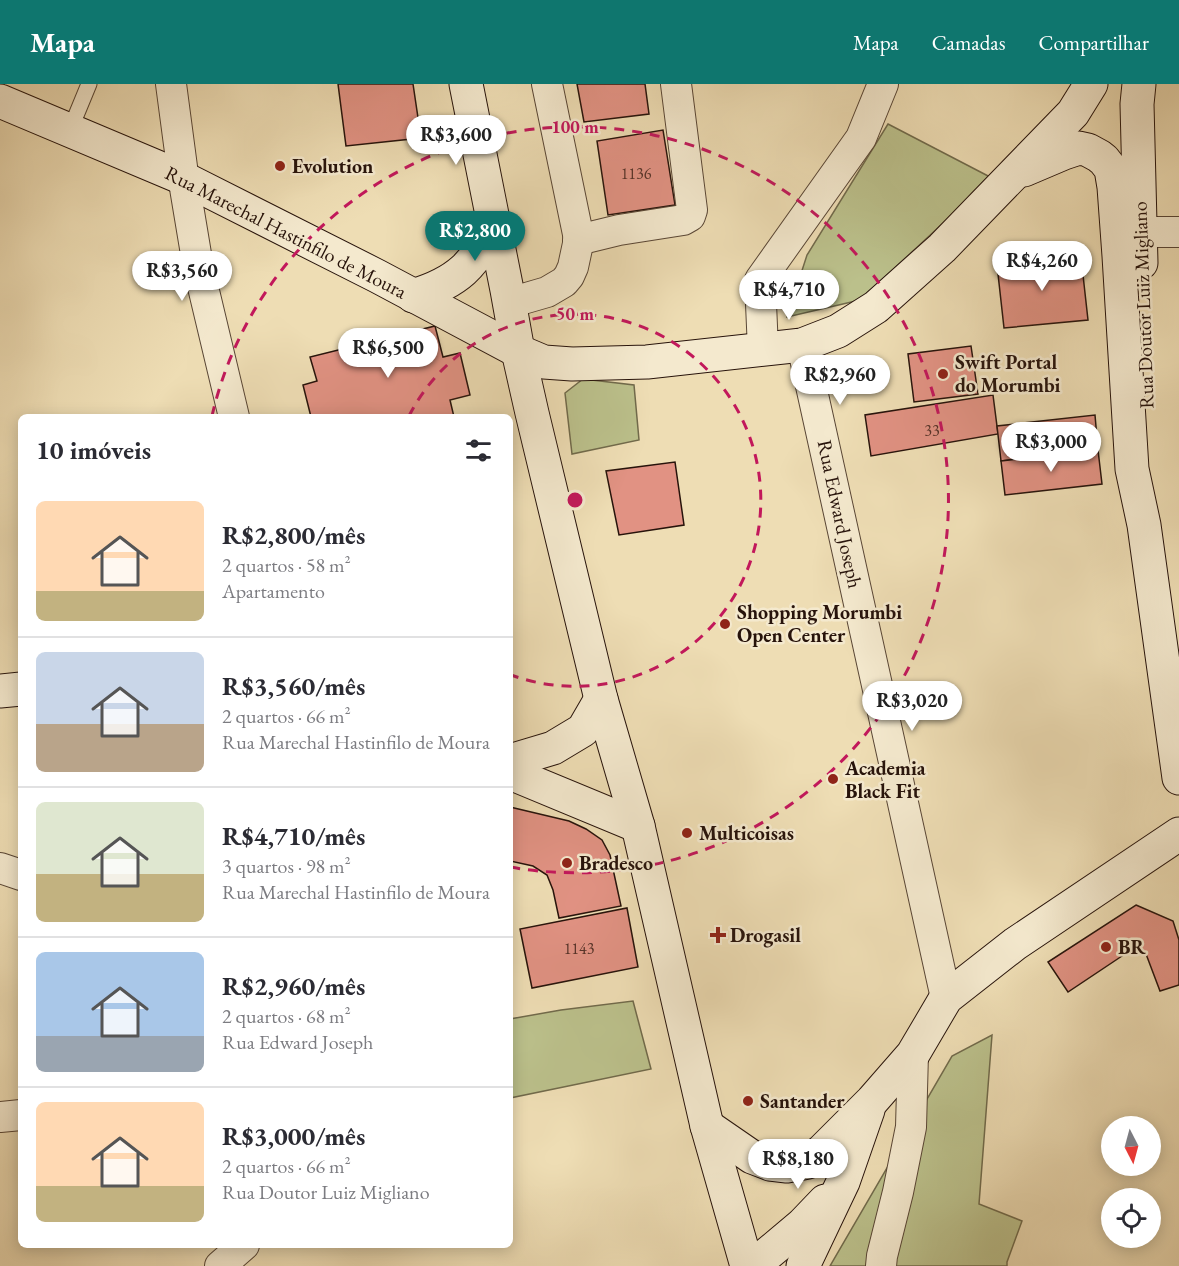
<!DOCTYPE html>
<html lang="pt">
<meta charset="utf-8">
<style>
:root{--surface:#fff;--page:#f2f2f3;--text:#2b2b33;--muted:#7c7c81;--line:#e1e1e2;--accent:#0f766e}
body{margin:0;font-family:"EB Garamond",serif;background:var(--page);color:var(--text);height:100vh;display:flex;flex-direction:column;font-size:22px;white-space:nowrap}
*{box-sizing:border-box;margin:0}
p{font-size:20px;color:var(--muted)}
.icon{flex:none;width:33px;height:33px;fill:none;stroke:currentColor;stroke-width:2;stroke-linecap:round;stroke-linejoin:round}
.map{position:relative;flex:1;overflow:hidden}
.details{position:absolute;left:18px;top:330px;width:495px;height:834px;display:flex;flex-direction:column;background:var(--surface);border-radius:9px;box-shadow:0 3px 15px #0003}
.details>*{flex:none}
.needle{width:39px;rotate:174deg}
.controls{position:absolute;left:1101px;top:1032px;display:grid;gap:12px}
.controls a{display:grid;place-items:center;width:60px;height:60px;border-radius:50%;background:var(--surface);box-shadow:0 3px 15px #0003;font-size:30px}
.price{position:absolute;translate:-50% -51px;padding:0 14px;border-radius:21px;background:#fff;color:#222;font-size:20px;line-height:39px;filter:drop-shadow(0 2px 3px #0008)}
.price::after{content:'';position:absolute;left:50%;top:36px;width:18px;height:14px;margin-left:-9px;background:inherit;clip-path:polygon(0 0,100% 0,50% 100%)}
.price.on{background:var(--accent);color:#fff}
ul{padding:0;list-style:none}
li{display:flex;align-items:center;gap:18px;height:150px;padding:0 18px}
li+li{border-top:2px solid var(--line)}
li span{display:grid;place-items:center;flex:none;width:168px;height:120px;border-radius:9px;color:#555}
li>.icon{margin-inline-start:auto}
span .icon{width:72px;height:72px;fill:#fffc;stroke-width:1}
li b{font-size:26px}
h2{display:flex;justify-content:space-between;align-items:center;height:72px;padding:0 18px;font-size:26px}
header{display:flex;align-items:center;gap:36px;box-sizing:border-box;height:84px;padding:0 30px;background:var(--accent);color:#fff}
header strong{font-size:28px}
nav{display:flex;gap:33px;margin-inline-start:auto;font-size:21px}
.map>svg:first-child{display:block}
.green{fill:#bbc08b;stroke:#716a4b;stroke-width:1.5}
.building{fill:#e19283;stroke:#27130b;stroke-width:1.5}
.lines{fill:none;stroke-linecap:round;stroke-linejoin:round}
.lane-casing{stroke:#594635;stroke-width:17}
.street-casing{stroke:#594635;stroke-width:32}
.secondary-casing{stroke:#27130b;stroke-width:35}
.lane{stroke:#f4e9ce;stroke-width:15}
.street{stroke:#f4e9ce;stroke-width:30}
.secondary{stroke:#f4e9ce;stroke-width:33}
.ring{fill:none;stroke:#c2185b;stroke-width:3;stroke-dasharray:10 8}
.poi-dot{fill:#8f2418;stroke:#f4e9ce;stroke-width:2}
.labels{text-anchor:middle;stroke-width:5;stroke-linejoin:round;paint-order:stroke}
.number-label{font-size:16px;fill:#563329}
.poi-label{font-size:20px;font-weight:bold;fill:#27130b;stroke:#f4e9ce;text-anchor:start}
.street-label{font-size:20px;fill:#27130b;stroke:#f4e9ce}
.centre{fill:#c2185b;stroke:#f4e9ce;stroke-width:3}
.ring-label{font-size:18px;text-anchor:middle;font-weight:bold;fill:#c2185b;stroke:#f4e9ce;stroke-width:5;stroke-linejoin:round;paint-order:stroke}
</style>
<header>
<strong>Mapa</strong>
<nav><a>Mapa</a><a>Camadas</a><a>Compartilhar</a></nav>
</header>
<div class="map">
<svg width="1179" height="1182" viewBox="0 0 1179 1182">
<rect width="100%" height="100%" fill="#eeddb4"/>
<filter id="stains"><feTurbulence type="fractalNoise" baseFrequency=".00333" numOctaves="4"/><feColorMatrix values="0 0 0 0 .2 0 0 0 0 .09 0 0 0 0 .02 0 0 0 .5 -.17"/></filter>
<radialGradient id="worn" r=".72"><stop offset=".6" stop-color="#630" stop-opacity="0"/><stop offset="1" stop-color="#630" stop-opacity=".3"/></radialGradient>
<!-- green -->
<g class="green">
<path d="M888,40l104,54 -132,122 -73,17 20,-62z"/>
<path d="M583,295l51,6 5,55 -67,14 -7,-61z"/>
<path d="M633,917l18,68 -141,29v-79l51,-9z"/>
<path d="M992,951l-13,169 43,17 -15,41v4h-177l122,-210z"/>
</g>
<!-- building -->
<g class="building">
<path d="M338,0h75l8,54 -75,8z"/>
<path d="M577,0h68l4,30 -65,8z"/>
<path d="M663,46l12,75 -67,10 -11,-74z"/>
<path d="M1081,173l7,63 -84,8 -7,-63z"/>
<path d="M435,242l8,31 17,-4 10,42 -20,5 4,17h-143l-8,-32 14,-4 -7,-24z"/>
<path d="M971,262l7,48 -64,8 -6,-48z"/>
<path d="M993,311l5,39 -127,22 -6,-41z"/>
<path d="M1095,331l3,35 -97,11 -4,-35z"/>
<path d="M1098,366l4,34 -97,11 -4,-34z"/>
<path d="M675,378l9,63 -65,10 -13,-64z"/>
<path d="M510,723l59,14 17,8 16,11 8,15 11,51 -62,12 -6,-28 -6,-15 -14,-9 -23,-5z"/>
<path d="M1136,821l37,16 6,19v45l-19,6 -14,-37 -12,-6 -66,44 -20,-30z"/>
<path d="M627,824l11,59 -106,21 -12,-59z"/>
</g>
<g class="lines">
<!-- lane casing -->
<g class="lane-casing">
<path id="lane" d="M70,46l19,-46"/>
</g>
<!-- street casing -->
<g class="street-casing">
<g id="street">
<path d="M171,0l13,98 14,84 36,151"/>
<path d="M1119,139l21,9h39"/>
<path d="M578,156l41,-10 64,-10 7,-4 2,-6 -16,-126"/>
<path d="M509,219l38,-11 17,-10 5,-6 4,-9 6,-28 -32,-155"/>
<path d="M802,261l144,653"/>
<path d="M763,266l-3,-70 101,-142 22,-54"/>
<path d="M0,784l21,7"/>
<path d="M0,1033l21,-2"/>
<path d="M220,1182l24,-21"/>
<path d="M881,1182l1,-10 16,-64 13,-65 2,-73"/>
</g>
</g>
<!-- secondary casing -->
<g class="secondary-casing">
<g id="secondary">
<path d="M466,0l41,206 11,61 14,62 69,286 37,127 69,300 40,140"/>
<path d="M1139,0l-2,20 4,159"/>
<path d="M0,17l183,77 194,98 141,75 26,11 28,2 75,-2 155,-17 36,-14 38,-24 66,-59 131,-135 18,-29"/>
<path d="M1024,86l40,-17 15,-5 9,2 11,6 5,4 7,9 3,18 5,69 13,213 12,56 35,253"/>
<path d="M413,212c43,-13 64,-31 80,-73"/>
<path d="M0,607l21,-2"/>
<path d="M510,677l43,-13 30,-18 18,-31"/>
<path d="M510,689l128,53"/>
<path d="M707,1042l45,31 18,7 17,2 21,-4 14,-11 50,-50 41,-47 33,-56 69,-54 164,-110"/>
<path d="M753,1182l49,-41 23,-24"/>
<path d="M803,1182l40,-84 25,-72"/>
</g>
</g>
<!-- lane -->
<use href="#lane" class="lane"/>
<!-- street -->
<use href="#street" class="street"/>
<!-- secondary -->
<use href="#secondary" class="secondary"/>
</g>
<!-- distance rings -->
<g class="ring">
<path d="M409 332A186 186 0 1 1 511 591"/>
<path d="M212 332A373 373 0 1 1 510 783"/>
</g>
<!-- markers -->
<g class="poi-dot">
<circle cx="280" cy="82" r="6"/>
<circle cx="943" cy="290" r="6"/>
<circle cx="725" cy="540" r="6"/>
<circle cx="833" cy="695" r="6"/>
<circle cx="687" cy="749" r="6"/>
<circle cx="567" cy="779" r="6"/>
<path d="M715 842h6v6h6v6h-6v6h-6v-6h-6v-6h6z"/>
<circle cx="1106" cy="863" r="6"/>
<circle cx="748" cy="1017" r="6"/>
</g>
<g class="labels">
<!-- number labels -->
<g class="number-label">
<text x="636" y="95">1136</text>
<text x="932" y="352">33</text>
<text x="579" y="870">1143</text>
</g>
<!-- poi labels -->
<g class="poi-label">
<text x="292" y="89">Evolution</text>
<text x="955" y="285">Swift Portal<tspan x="955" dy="23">do Morumbi</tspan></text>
<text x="737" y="535">Shopping Morumbi<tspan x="737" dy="23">Open Center</tspan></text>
<text x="845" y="691">Academia<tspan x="845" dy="23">Black Fit</tspan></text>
<text x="699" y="756">Multicoisas</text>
<text x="579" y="786">Bradesco</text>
<text x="730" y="858">Drogasil</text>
<text x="1118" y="870">BR</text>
<text x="760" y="1024">Santander</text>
</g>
<!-- street labels -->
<g class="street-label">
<text transform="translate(286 148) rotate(27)" y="7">Rua Marechal Hastinfilo de Moura</text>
<text transform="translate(1143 221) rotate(-92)" y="7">Rua Doutor Luiz Migliano</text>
<text transform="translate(840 430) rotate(78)" y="7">Rua Edward Joseph</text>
</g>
</g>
<circle cx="575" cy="416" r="9" class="centre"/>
<g class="ring-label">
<text x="575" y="49">100 m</text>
<text x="575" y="236">50 m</text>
</g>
<rect width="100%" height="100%" filter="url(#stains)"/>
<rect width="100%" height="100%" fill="url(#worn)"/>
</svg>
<div class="controls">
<a><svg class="needle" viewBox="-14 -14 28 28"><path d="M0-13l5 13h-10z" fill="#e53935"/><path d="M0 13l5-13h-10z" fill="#7c7c81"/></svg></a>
<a><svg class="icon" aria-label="locate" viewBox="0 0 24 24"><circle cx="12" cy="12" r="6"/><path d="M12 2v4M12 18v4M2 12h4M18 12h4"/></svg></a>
</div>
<b class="price" style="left:456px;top:82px">R$3,600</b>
<b class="price on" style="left:475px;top:178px">R$2,800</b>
<b class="price" style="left:1042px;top:208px">R$4,260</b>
<b class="price" style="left:182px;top:218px">R$3,560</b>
<b class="price" style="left:789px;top:237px">R$4,710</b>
<b class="price" style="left:388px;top:295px">R$6,500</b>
<b class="price" style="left:840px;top:322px">R$2,960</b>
<b class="price" style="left:1051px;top:389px">R$3,000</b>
<b class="price" style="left:912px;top:648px">R$3,020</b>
<b class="price" style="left:798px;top:1106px">R$8,180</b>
<section class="details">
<h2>10 imóveis<svg class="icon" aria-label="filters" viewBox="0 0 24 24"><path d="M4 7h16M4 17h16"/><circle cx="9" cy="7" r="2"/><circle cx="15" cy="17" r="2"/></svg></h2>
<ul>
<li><span style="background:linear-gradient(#ffd9b3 75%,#c2b280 0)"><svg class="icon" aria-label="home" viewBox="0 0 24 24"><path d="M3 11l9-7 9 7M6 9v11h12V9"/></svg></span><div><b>R$2,800/mês</b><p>2 quartos · 58 m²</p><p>Apartamento</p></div></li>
<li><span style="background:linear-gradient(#c9d6e8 60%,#b9a48a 0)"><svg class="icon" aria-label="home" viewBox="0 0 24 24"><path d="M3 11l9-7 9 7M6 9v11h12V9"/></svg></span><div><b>R$3,560/mês</b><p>2 quartos · 66 m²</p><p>Rua Marechal Hastinfilo de Moura</p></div></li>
<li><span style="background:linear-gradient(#dfe7d0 60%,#c2b280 0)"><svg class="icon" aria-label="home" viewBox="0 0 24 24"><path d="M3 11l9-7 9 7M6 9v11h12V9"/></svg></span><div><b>R$4,710/mês</b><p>3 quartos · 98 m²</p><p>Rua Marechal Hastinfilo de Moura</p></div></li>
<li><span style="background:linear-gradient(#a9c7e8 70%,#9aa5b1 0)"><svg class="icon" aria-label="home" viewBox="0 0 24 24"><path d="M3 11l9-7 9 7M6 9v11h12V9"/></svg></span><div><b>R$2,960/mês</b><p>2 quartos · 68 m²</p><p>Rua Edward Joseph</p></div></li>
<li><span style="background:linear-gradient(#ffd9b3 70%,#c2b280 0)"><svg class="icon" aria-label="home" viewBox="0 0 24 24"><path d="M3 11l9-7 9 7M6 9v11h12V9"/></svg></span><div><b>R$3,000/mês</b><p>2 quartos · 66 m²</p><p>Rua Doutor Luiz Migliano</p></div></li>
</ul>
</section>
</div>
